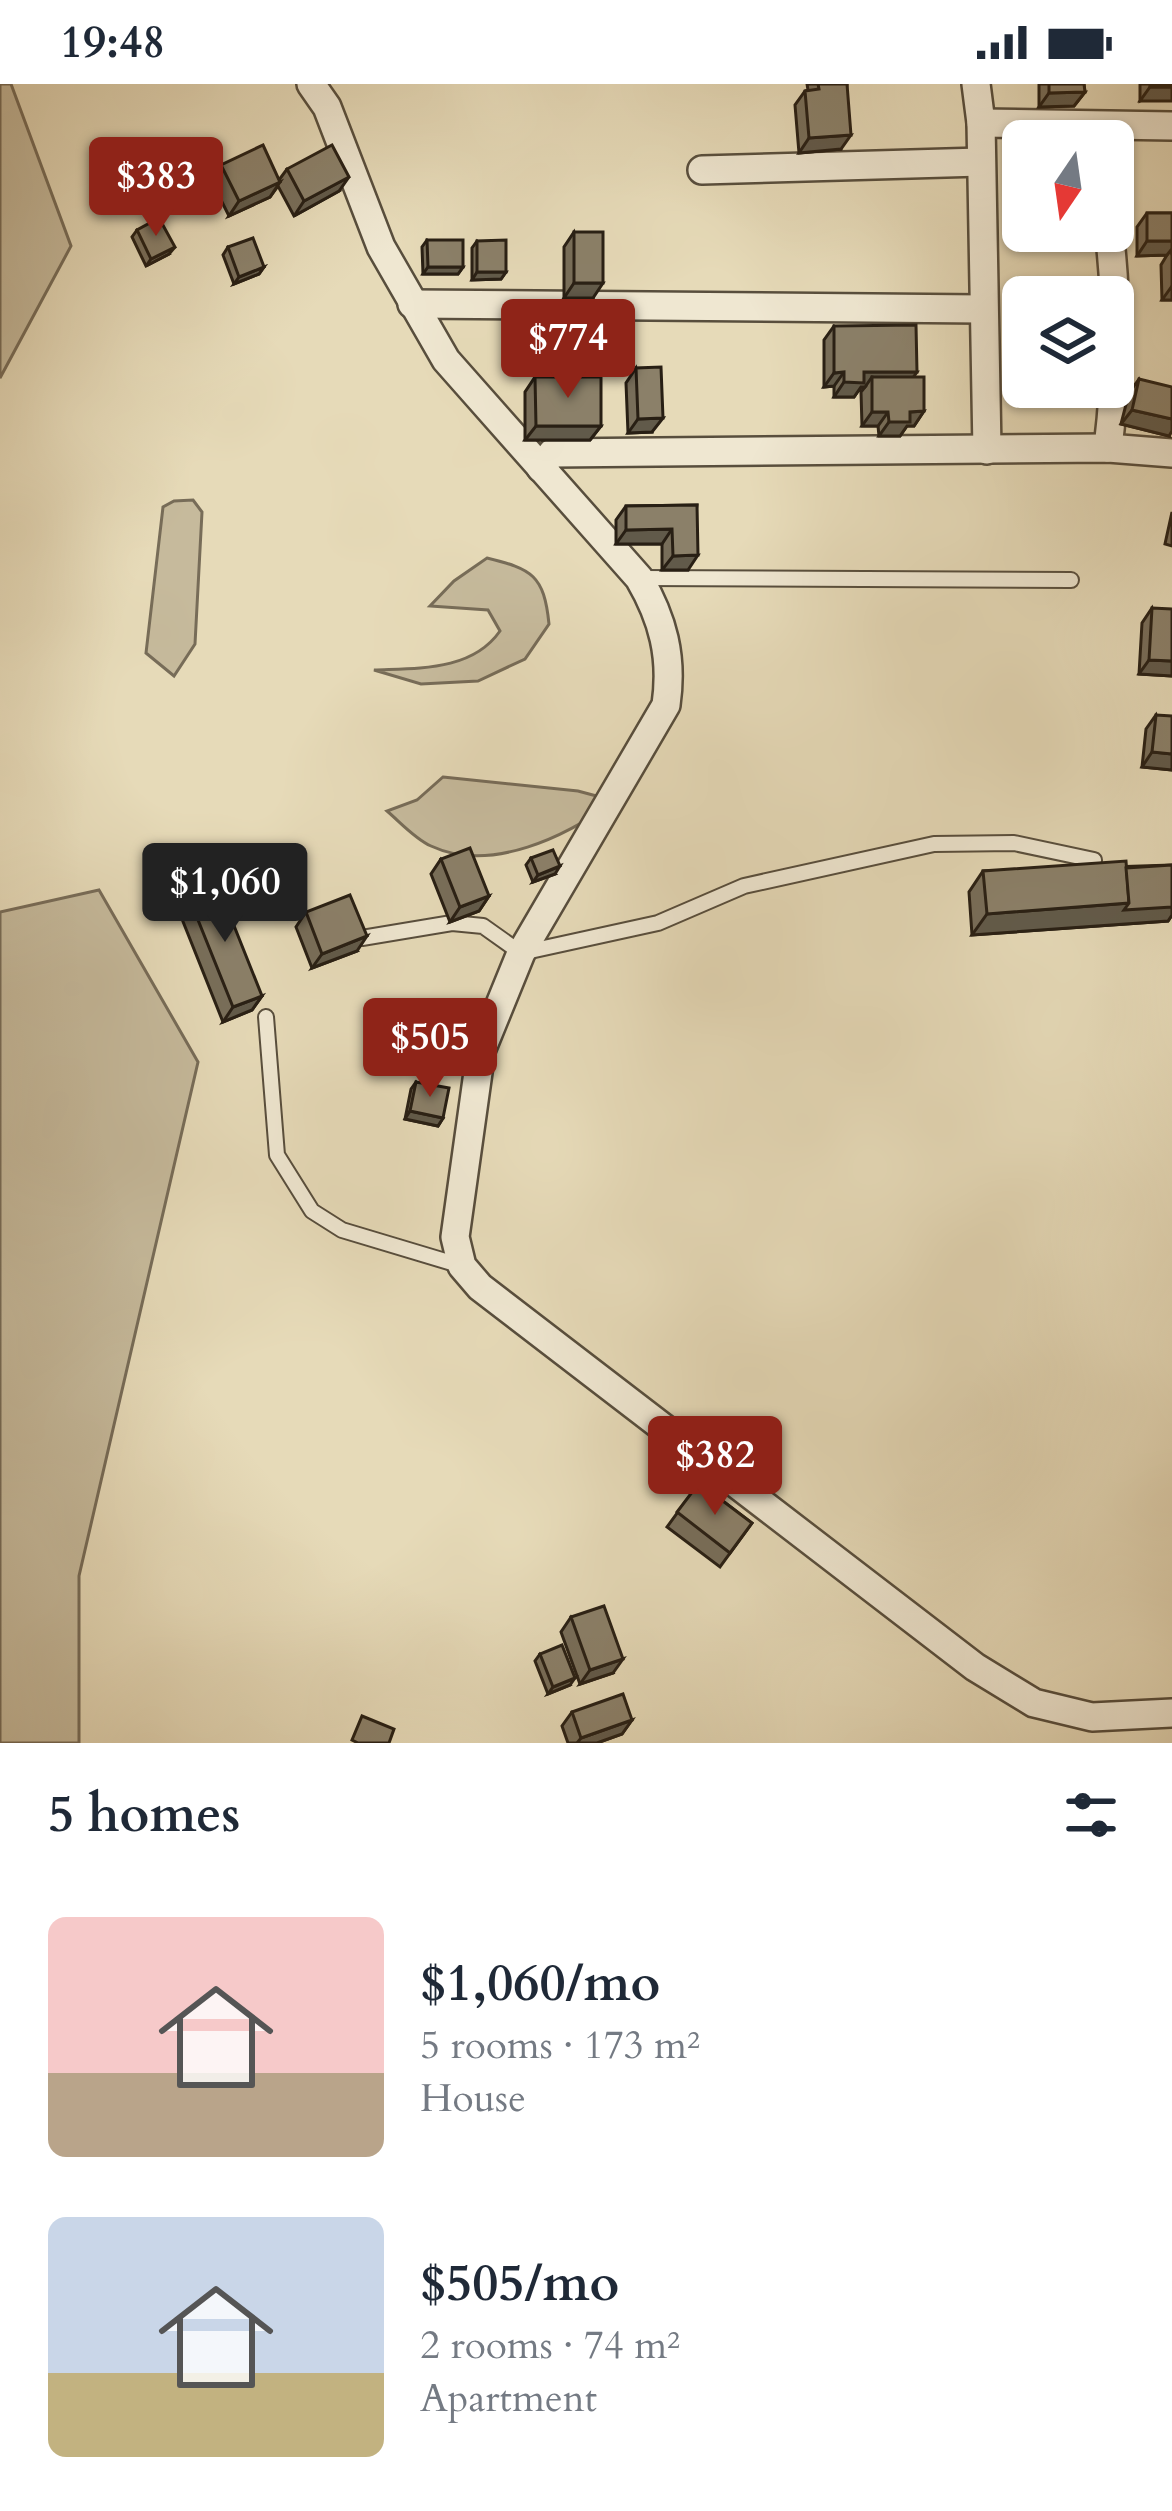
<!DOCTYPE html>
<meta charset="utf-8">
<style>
:root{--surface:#fff;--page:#f6f6f7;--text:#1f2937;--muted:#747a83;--accent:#8f2418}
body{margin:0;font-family:Cardo,serif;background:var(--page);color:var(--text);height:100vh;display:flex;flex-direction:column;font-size:45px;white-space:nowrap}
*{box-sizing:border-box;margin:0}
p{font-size:39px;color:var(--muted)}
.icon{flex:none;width:66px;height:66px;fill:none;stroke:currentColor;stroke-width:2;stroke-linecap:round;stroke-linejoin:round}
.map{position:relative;height:1659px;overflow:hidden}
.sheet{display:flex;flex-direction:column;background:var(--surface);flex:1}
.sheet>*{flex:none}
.needle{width:78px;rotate:193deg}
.fabs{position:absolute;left:1002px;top:36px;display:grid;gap:24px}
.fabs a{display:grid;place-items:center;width:132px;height:132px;border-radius:18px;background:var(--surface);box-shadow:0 3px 9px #0004;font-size:60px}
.price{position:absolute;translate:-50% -102px;padding:0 27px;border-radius:12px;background:var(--accent);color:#fff;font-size:39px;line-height:78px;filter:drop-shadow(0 3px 6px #0008)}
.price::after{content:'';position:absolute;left:50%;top:72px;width:36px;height:27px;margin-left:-18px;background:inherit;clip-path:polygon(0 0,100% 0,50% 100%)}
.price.active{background:#222;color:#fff}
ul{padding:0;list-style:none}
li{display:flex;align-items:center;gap:36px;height:300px;padding:0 48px}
li span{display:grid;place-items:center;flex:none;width:336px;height:240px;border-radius:18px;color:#555}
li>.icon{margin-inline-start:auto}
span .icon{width:144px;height:144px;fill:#fffc;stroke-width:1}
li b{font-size:51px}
h2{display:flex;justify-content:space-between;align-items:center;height:144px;padding:0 48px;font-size:51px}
.status{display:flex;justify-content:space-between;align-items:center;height:84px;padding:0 60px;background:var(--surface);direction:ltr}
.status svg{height:33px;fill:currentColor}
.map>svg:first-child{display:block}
.green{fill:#c6ba9c;stroke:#776c58;stroke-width:3}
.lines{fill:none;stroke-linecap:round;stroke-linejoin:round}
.service-casing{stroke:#584e3d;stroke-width:18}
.minor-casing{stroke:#584e3d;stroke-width:32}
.service{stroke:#efe7d1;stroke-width:14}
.minor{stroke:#efe7d1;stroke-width:27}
.wall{fill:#786e5a;stroke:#281f14;stroke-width:3}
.shaded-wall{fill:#615a4a;stroke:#281f14;stroke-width:3}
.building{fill:#8b8069;stroke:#281f14;stroke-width:3}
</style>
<div class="status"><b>19:48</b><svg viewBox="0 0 49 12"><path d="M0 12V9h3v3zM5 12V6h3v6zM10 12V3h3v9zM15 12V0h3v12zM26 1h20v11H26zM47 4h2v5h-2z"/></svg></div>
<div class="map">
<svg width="1172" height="1659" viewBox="0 0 1172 1659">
<rect width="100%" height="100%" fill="#e6dab8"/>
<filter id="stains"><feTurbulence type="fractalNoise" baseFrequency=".00167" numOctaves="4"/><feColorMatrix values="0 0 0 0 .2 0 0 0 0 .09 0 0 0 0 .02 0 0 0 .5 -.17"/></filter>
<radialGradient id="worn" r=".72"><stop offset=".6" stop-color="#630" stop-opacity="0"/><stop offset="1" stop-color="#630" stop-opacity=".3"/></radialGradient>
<!-- green -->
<g class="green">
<path d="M0,0h11l60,162 -71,132z"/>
<path d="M193,416l9,12 -7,132 -21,32 -28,-23 17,-146 11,-6z"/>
<path d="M487,474c45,11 57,17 62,66l-24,35 -47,22 -57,3 -47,-14c45,-2 98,1 126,-39l-12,-21 -58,-4 24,-25z"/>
<path d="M443,693l135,14 37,10c-48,35 -124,73 -184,45 -16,-7 -31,-24 -44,-35l30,-11z"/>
<path d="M99,806l99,172 -119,514v167h-79v-831z"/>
</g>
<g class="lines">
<!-- service casing -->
<g class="service-casing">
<g id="service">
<path d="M639,494l432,2"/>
<path d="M362,854l90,-15 31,3 38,27 137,-30 86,-37 190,-42 80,-1 80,17"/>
<path d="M266,933l11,138 35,56 30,19 120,36"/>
</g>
</g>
<!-- minor casing -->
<g class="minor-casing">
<g id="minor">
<path d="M311,0l16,23 54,140 65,113 193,218c24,41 34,79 27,127l-145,248 -40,98 -26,186 7,29 18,21 495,380 59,36 58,14 80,-4"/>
<path d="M976,0l5,39 6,327"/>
<path d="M981,39l191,3"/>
<path d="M702,86l279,-8"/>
<path d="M412,220l570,5"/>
<path d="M1108,364c9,-73 10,-143 1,-217"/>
<path d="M541,384l11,-15 556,-5 64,5"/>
</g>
</g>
<!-- service -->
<use href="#service" class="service"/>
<!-- minor -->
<use href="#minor" class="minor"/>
</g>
<!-- wall -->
<g class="wall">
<path d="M807,0h40l-6,65 -42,4 -4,-48 10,-14 3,-1z"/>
<path d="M1039,0h45l1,8 -11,14 -35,1z"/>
<path d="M1140,0h32l-32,17z"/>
<path d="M221,81l58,15 8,-11 52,22 -45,25 -16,-30 -8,11 -41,19 -18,-36z"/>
<path d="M1147,129h25v87h-10l-1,-35 6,-10 -30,1v-29z"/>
<path d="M137,146l32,24 -23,12 -14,-29z"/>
<path d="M574,148l19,66h-29v-51z"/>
<path d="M427,156l36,27 -5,7h-35l-1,-27z"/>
<path d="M477,157l29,31 -5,7 -29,1v-32z"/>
<path d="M228,163l36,20 -5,7 -25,10 -11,-29z"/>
<path d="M834,242l79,51 11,34 -10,15h-7l-7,10h-21l-1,-10h-16l-1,-34 4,-5h-4l-7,10h-20v-11l-10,1v-47z"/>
<path d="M636,284l16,64 -24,1 -2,-50z"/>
<path d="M535,293l66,49 -11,14h-65v-48z"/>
<path d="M1139,295l30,57 -48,-12 8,-31z"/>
<path d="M697,421l-9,65h-26v-26h-46v-24l10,-14z"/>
<path d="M1172,428v34l-7,-2z"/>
<path d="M1152,524l20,68 -33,-2 3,-51z"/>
<path d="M1156,631l16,55 -30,-3 4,-38z"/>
<path d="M531,774l24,16 -22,8 -7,-17z"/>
<path d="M441,775l48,37 -10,15 -29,11 -19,-48z"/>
<path d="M1172,781v50l-4,6 -196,14 -3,-43 14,-21z"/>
<path d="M188,811l74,101 -10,14 -29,12 -45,-113z"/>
<path d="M306,828l51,39 -45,17 -16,-41z"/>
<path d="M416,998l27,36 -5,8 -33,-7 6,-30z"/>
<path d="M699,1399l53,40 -32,44 -53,-40z"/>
<path d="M571,1533l42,56 -33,11 -19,-52z"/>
<path d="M540,1570l30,31 -22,9 -13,-33z"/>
<path d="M572,1628l60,8 -10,14 -25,9h-29l-6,-17z"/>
</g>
<!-- shaded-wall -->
<g class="shaded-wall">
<path d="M1150,3h22v14h-32z"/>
<path d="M1085,8l-11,14 -35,1 10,-14z"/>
<path d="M851,51l-10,14 -42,4 10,-15z"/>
<path d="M349,93l-10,14 -45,25 10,-15z"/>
<path d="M280,98l-10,15 -41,19 10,-15z"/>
<path d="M1147,157h25v14l-1,-5 -4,5 -30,1z"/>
<path d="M175,163l-6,7 -23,12 5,-7z"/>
<path d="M264,183l-5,7 -25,10 5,-7z"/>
<path d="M428,183h35l-5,7h-35z"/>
<path d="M477,188h29l-5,7 -29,1z"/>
<path d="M574,199h29l-10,15h-29z"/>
<path d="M1172,202v14h-10z"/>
<path d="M844,288l-10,14 -10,1 10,-14z"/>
<path d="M864,288h53l-10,14 -35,-9 -7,10h-4l-7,10h-20l10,-15z"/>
<path d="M1132,326l40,9v12l-3,5 -48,-12z"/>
<path d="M924,327l-10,15h-7l-7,10h-21l10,-14 21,-10z"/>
<path d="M872,328h16l-10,14h-16z"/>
<path d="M663,334l-11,14 -24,1 10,-14z"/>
<path d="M536,342h65l-11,14h-65z"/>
<path d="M672,445l-10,15h-46l10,-14z"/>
<path d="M698,471l-10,15h-26l11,-14z"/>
<path d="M1149,576l23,1v15l-33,-2z"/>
<path d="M1152,668l20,2v16l-30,-3z"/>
<path d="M560,782l-5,8 -22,8 5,-7z"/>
<path d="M489,812l-10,15 -29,11 10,-15z"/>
<path d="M1129,819l43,4v8l-4,6 -196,14 15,-21z"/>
<path d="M367,852l-10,15 -45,17 10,-14z"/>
<path d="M262,912l-10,14 -29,12 10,-15z"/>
<path d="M410,1027l33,7 -5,8 -33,-7z"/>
<path d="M623,1575l-10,14 -33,11 10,-14z"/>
<path d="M575,1594l-5,7 -22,9 5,-7z"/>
<path d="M632,1636l-10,14 -25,9h-20l4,-5z"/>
</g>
<!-- building -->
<g class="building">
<path d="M818,0h29l4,51 -42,3 -4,-47 14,-2z"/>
<path d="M1049,0h35l1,8 -36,1z"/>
<rect x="1150" y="0" width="22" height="3"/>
<path d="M263,61l17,37 -41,19 -18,-36z"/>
<path d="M332,61l17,32 -45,24 -17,-32z"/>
<rect x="1147" y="129" width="25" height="28"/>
<path d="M159,134l16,29 -24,12 -14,-29z"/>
<rect x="574" y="148" width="29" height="51"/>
<path d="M253,154l11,29 -25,10 -11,-30z"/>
<path d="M427,156h36v27h-35z"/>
<path d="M506,156v32h-29v-31z"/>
<path d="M916,241l1,47h-53v11l-20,-1v-10l-10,1v-47z"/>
<path d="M661,283l2,51 -25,1 -2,-51z"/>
<path d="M535,293h66v49h-65z"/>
<path d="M872,293h52v34l-14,1v10h-21l-1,-10h-16z"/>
<path d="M1139,295l33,8v32l-40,-9z"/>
<path d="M697,421l1,50 -25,1 -1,-27 -46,1v-24z"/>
<path d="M1152,524l20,1v52l-23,-1z"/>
<path d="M1156,631l16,1v38l-20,-2z"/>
<path d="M470,764l19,48 -29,11 -19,-48z"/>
<path d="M553,766l7,16 -22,9 -7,-17z"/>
<path d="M1126,777l3,42 -142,11 -4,-43z"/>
<path d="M1172,781v42l-48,3 5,-7 -3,-35z"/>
<path d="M217,799l45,113 -29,11 -45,-112z"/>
<path d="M350,811l17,41 -45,18 -16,-42z"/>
<path d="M416,998l33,6 -6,30 -33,-7z"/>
<path d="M699,1399l53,40 -22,30 -53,-41z"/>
<path d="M604,1522l19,53 -33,11 -19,-53z"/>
<path d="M562,1561l13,33 -22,9 -13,-33z"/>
<path d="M623,1610l9,26 -51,18 -9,-26z"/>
<path d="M362,1632l32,13 -5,14h-31l-6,-3z"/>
</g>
<rect width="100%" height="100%" filter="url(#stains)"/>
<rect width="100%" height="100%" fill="url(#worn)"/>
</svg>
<div class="fabs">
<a><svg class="needle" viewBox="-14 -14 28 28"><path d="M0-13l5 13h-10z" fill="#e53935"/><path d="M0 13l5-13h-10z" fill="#747a83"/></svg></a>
<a><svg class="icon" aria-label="layers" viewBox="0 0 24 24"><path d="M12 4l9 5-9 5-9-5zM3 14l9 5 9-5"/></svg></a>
</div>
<b class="price" style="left:156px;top:155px">$383</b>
<b class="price" style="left:568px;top:317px">$774</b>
<b class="price active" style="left:225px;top:861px">$1,060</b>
<b class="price" style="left:430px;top:1016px">$505</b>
<b class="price" style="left:715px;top:1434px">$382</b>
</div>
<section class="sheet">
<h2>5 homes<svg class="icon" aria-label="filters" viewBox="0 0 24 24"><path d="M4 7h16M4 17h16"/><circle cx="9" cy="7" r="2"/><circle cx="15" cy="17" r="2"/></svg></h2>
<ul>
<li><span style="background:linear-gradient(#f6c9c9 65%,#b9a48a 0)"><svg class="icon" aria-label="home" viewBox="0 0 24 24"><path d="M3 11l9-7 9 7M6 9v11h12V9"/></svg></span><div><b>$1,060/mo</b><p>5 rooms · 173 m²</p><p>House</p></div></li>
<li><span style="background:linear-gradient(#c9d6e8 65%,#c2b280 0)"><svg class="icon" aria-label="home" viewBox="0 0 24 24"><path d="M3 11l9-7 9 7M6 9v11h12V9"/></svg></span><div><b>$505/mo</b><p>2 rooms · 74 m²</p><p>Apartment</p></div></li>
</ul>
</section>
